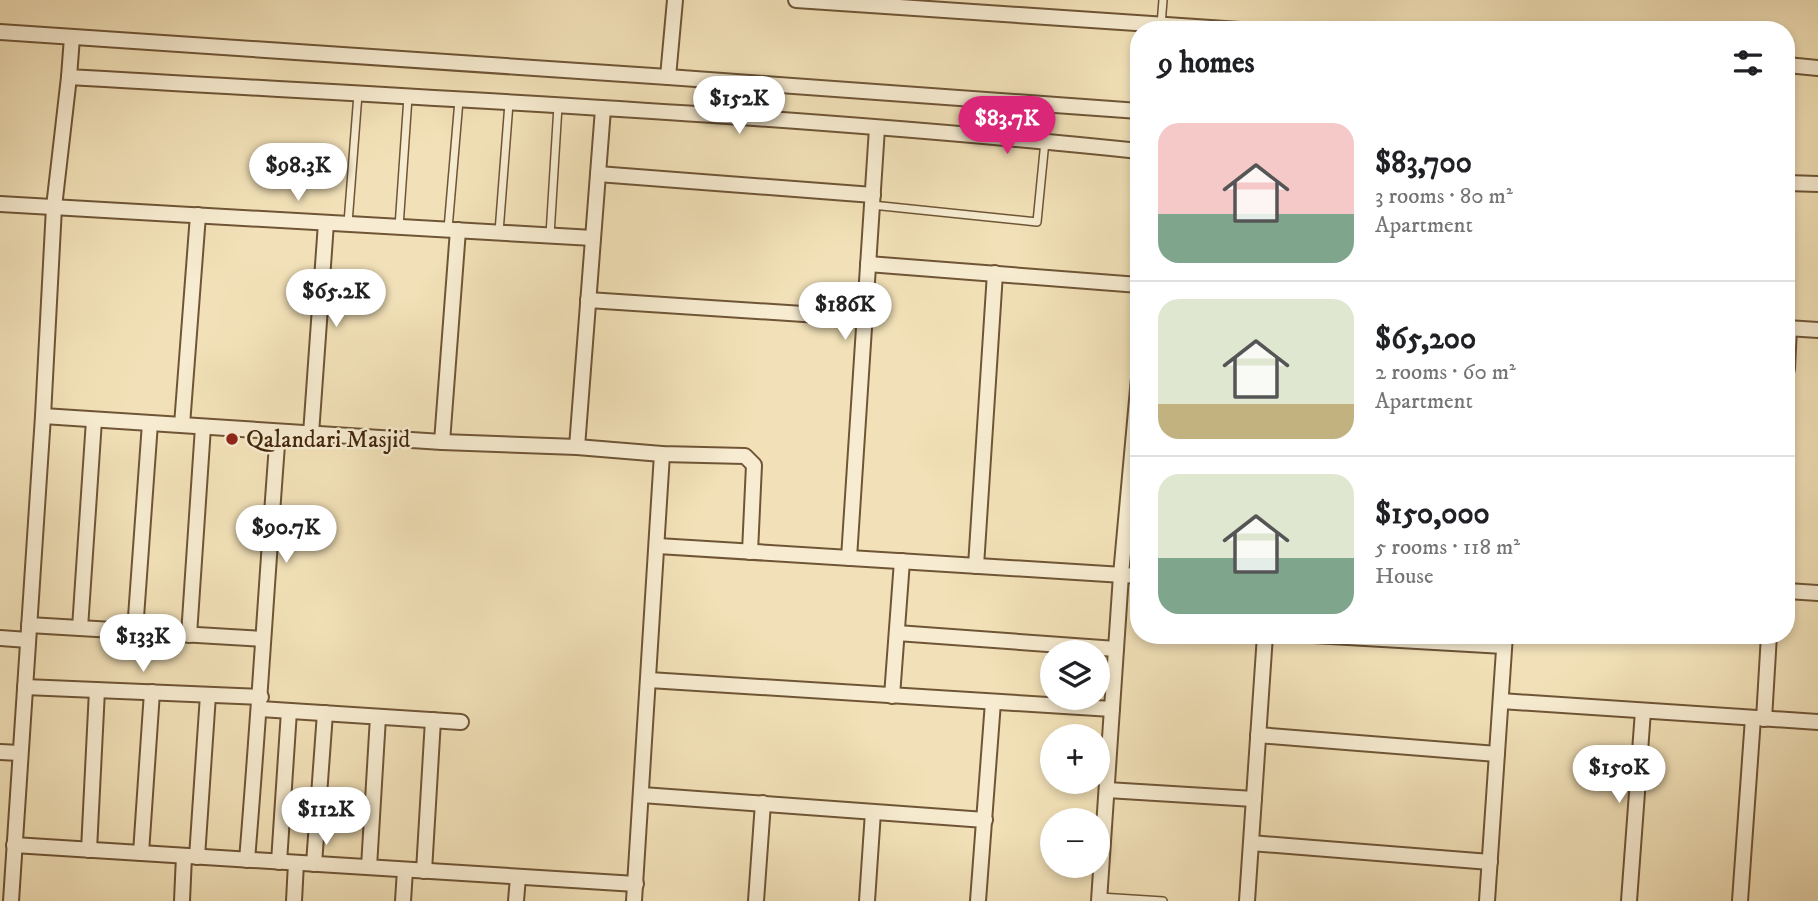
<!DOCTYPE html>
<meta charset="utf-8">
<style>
:root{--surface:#fff;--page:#f2f2f2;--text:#202124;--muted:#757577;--line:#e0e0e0;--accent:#db2777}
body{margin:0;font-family:"IM FELL DW Pica",serif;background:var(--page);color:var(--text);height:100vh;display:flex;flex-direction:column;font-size:26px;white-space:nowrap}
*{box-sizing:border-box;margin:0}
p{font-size:23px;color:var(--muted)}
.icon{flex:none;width:38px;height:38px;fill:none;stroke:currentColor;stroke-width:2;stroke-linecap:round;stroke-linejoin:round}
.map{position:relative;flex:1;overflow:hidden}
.drawer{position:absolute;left:1130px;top:21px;width:665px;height:623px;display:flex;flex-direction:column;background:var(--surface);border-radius:28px;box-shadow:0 4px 10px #0003}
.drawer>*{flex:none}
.tools{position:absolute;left:1040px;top:640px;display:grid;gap:14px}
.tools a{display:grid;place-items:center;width:70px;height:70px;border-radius:50%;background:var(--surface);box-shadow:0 4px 10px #0003;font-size:35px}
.price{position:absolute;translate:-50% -60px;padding:0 16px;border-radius:24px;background:#fff;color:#222;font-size:23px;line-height:46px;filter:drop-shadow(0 2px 4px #0008)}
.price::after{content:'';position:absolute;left:50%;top:42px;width:21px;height:16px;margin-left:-10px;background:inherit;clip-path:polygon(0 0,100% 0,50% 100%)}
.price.active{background:var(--accent);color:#fff}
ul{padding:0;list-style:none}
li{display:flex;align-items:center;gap:21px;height:175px;padding:0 28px}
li+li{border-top:2px solid var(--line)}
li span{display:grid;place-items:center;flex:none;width:196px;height:140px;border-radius:21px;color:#555}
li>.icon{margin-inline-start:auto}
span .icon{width:84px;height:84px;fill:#fffc;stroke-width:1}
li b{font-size:30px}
h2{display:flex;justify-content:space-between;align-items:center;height:84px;padding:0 28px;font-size:30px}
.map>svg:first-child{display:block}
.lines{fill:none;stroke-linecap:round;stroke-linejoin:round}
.service-casing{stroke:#6f5536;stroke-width:10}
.minor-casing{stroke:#6f5536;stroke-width:18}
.service{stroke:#f7ecd1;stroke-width:7}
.minor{stroke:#f7ecd1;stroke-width:14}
.poi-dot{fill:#8f2418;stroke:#f7ecd1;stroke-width:2.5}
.labels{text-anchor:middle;stroke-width:5;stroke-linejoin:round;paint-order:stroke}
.poi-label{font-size:24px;fill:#43260b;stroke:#f7ecd1;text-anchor:start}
</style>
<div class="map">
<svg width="1818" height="901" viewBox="0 0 1818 901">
<rect width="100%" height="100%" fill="#f2e1b8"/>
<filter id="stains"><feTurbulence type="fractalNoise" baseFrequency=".00286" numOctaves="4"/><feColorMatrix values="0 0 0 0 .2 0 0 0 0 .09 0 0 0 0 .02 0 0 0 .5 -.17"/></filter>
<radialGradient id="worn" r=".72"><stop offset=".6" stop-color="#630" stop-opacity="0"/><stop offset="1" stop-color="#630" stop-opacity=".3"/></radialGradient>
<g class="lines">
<!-- service casing -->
<g class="service-casing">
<g id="service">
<path d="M1161,25l2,-25"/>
<path d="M872,205l165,17 8,-81"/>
<path d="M348,223l10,-129"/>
<path d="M399,227l9,-130"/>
<path d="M448,229l11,-129"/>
<path d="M499,232l10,-129"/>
<path d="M550,235l8,-129"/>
<path d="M1100,897l63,4"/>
</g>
</g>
<!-- minor casing -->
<g class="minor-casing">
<g id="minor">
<path d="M796,0l444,30"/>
<path d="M0,32l668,45 471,34"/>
<path d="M72,37l-3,40c356,21 715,37 1070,74"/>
<path d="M1787,65l31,3"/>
<path d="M668,77l7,-77"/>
<path d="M598,174l275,21"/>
<path d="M1787,183l31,1"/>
<path d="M0,204l593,34"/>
<path d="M868,264l271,21"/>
<path d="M588,300l276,18"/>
<path d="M1787,328l31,2"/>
<path d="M1787,369l2,-41"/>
<path d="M43,416l399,26 135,5 85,7 83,2 9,9 -4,87"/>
<path d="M182,425l16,-210"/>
<path d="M311,434l15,-211"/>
<path d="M442,442l16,-212"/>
<path d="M577,447l26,-338"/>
<path d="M658,546l481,30"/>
<path d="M849,558l28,-430"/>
<path d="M976,566l19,-293"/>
<path d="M1787,591l31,2"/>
<path d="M29,625l234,14"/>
<path d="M80,628l14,-208"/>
<path d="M135,631l15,-208"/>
<path d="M897,633l219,16"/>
<path d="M189,635l14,-208"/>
<path d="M1313,635l191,11"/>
<path d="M0,638l28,2"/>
<path d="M649,680l463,29"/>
<path d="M25,687l236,10"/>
<path d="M892,696l10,-135"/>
<path d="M1501,701l317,21"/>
<path d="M260,709l201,13"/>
<path d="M1764,719l5,-84"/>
<path d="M1258,735l239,19"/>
<path d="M0,752l20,1"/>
<path d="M1107,790l147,9"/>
<path d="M642,795l343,25"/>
<path d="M1251,843l239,19"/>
<path d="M14,845l622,39"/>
<path d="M89,850l8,-160"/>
<path d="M141,853l11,-161"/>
<path d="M197,857l11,-162"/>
<path d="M247,860c12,-143 20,-286 31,-428"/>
<path d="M279,862l10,-151"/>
<path d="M314,864l11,-151"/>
<path d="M369,867l9,-150"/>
<path d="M424,871l9,-151"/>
<path d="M11,901l32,-485 11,-209 15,-130"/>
<path d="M182,901l2,-45"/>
<path d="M294,901l2,-38"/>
<path d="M403,901l2,-31"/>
<path d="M516,901l2,-24"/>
<path d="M634,901l28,-447"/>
<path d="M756,901l7,-98"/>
<path d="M867,901l6,-89"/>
<path d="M978,901l15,-199"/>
<path d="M1099,901l22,-326 18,-197"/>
<path d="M1247,901l18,-266"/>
<path d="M1487,901l18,-266"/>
<path d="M1629,901l14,-190"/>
<path d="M1740,901l13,-183"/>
</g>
</g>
<!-- service -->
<use href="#service" class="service"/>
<!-- minor -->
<use href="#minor" class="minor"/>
</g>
<!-- markers -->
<circle class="poi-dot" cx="232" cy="439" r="7"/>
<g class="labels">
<!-- poi labels -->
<g class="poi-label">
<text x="246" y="447">Qalandari Masjid</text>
</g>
</g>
<rect width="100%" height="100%" filter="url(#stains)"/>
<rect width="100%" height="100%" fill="url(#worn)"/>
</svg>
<div class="tools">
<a><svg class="icon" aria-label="layers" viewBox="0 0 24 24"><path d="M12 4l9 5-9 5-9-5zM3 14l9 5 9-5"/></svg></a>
<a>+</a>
<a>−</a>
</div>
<b class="price" style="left:739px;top:136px">$152K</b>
<b class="price active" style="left:1007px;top:156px">$83.7K</b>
<b class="price" style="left:298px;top:203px">$98.3K</b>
<b class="price" style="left:336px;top:329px">$65.2K</b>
<b class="price" style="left:845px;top:342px">$186K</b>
<b class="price" style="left:286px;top:565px">$90.7K</b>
<b class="price" style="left:143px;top:674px">$133K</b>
<b class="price" style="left:1619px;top:805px">$150K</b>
<b class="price" style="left:326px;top:847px">$112K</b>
<section class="drawer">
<h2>9 homes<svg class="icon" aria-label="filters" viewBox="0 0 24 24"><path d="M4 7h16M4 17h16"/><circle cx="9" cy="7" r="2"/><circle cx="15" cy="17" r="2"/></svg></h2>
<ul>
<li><span style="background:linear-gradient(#f6c9c9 65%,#7fa58c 0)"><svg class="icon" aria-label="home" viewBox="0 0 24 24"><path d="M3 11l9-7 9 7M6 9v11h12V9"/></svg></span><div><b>$83,700</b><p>3 rooms · 80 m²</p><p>Apartment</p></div></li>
<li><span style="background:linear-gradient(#dfe7d0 75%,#c2b280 0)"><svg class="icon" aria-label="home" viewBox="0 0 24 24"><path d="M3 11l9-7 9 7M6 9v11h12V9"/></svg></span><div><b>$65,200</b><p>2 rooms · 60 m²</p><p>Apartment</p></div></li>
<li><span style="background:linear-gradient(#dfe7d0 60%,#7fa58c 0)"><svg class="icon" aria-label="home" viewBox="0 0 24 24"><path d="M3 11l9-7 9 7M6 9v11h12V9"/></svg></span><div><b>$150,000</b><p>5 rooms · 118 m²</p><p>House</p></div></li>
</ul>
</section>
</div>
